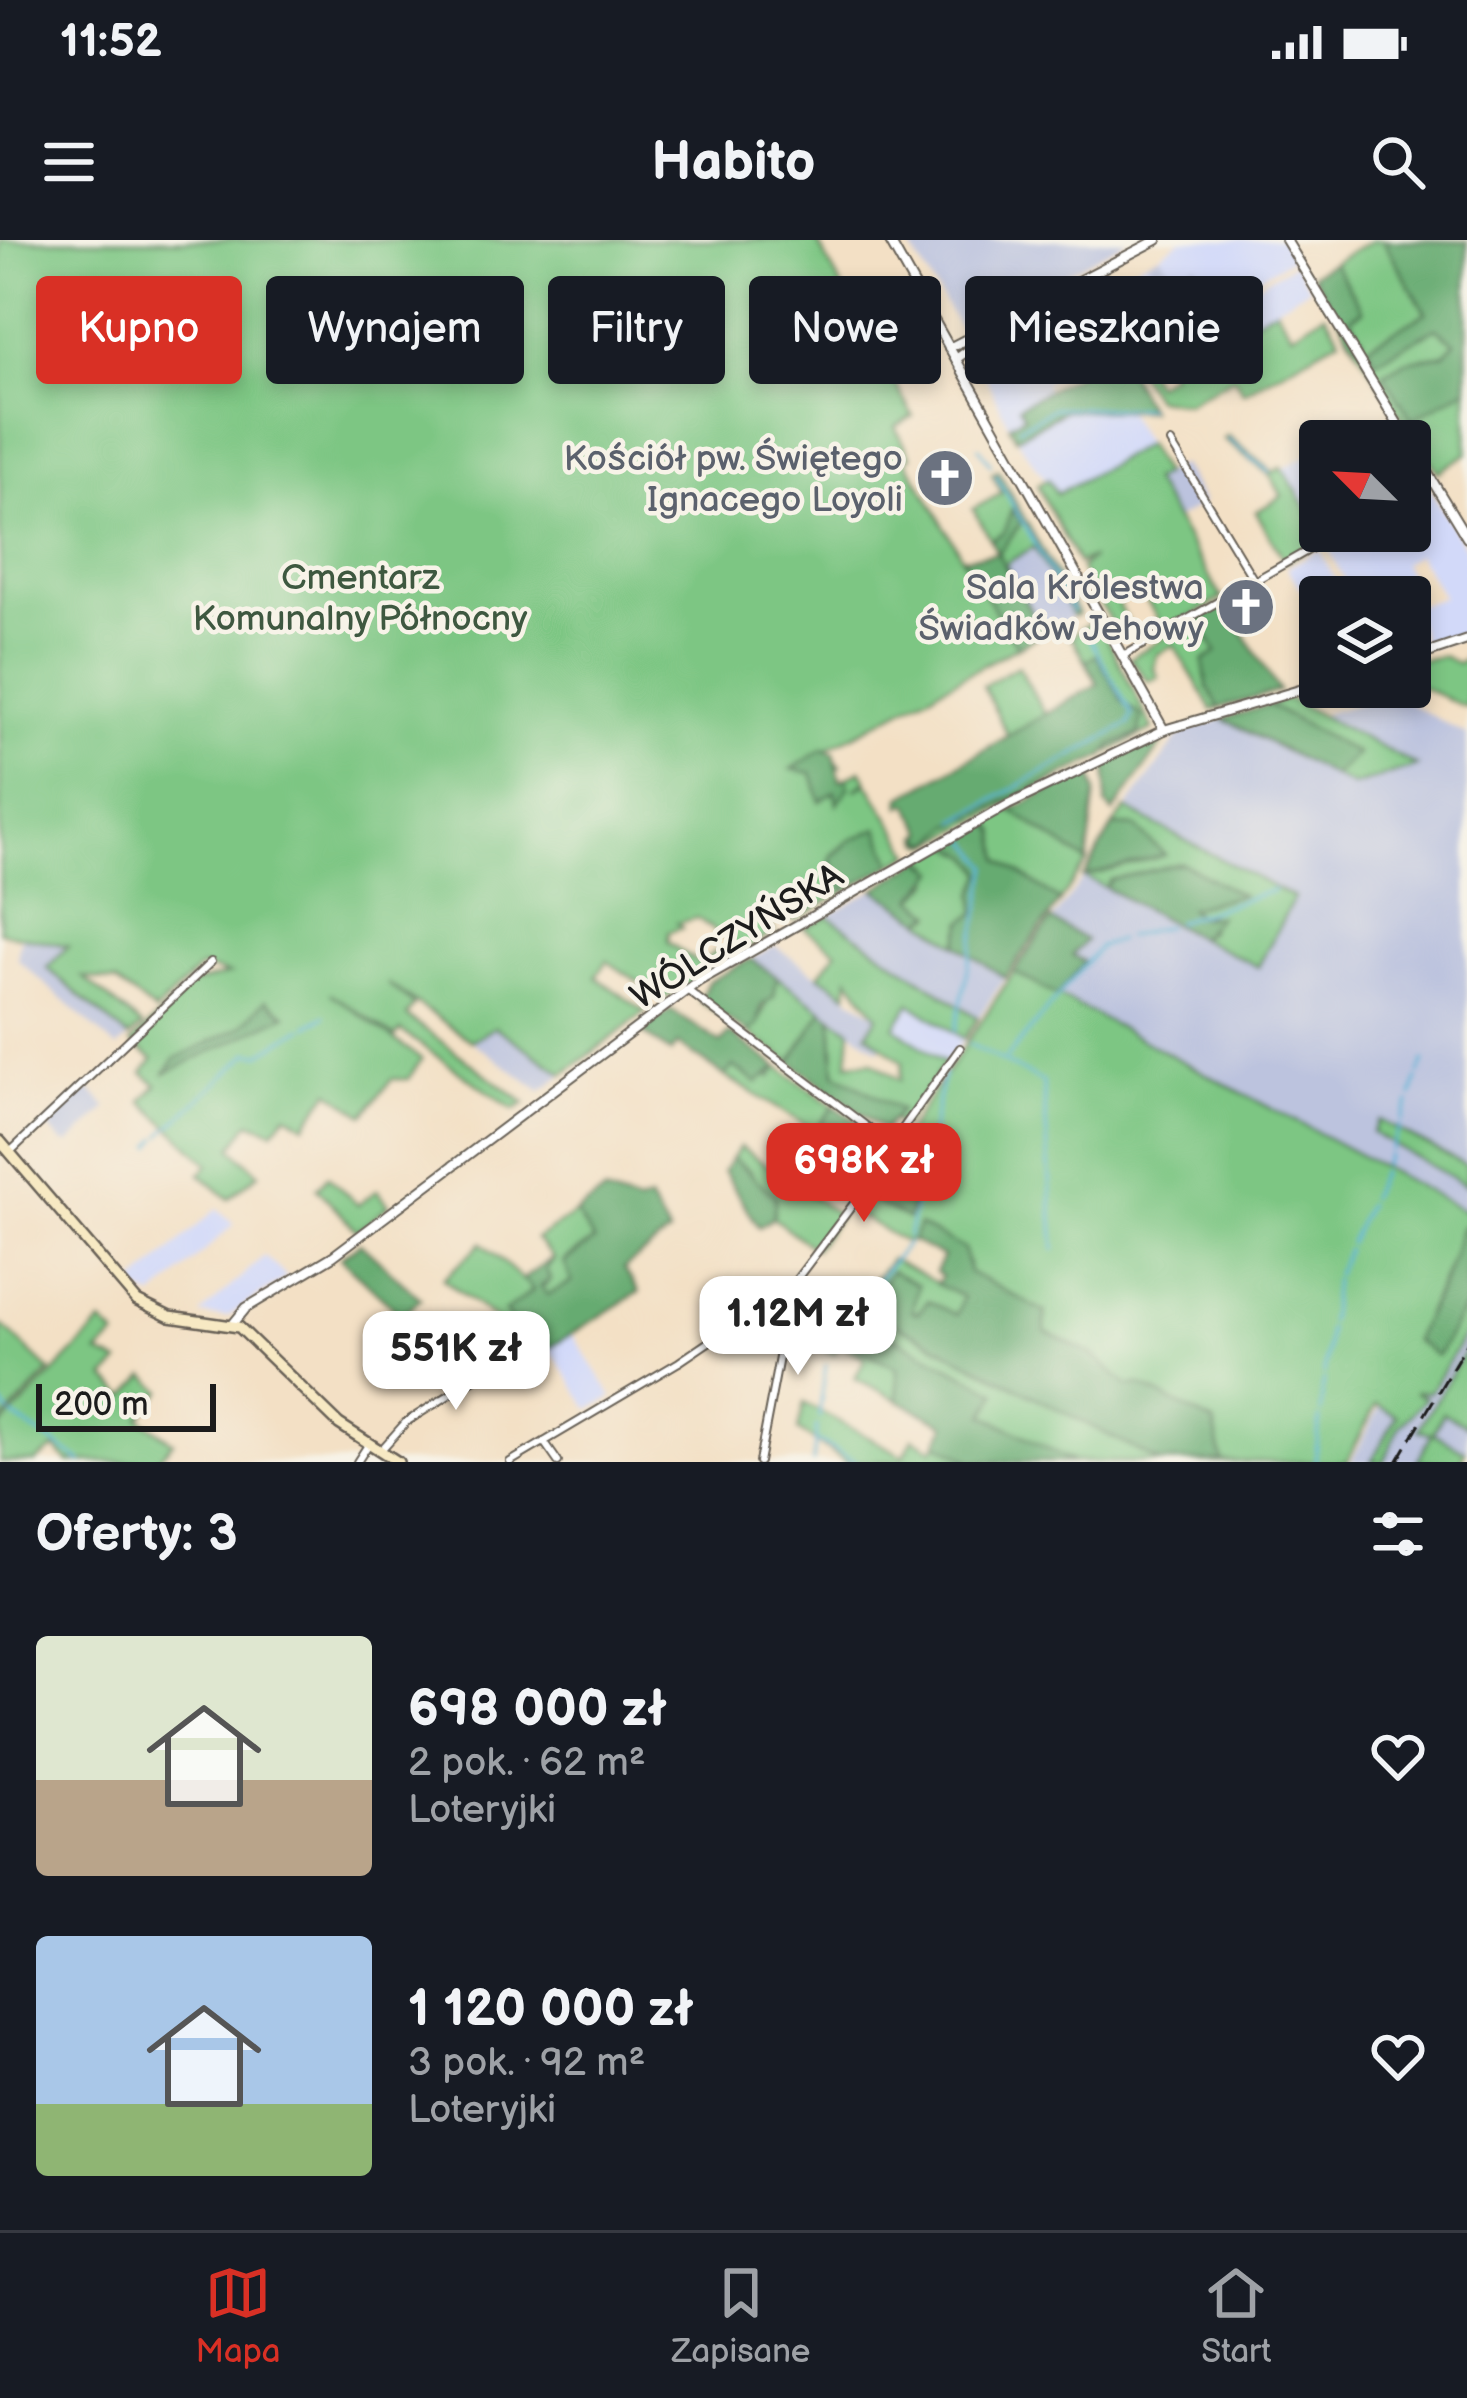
<!DOCTYPE html>
<html lang="pl">
<meta charset="utf-8">
<style>
:root{--surface:#171b24;--page:#20242c;--text:#f1f3f6;--muted:#9ea1a6;--line:#363941;--accent:#d93025}
body{margin:0;font-family:"Balsamiq Sans",sans-serif;background:var(--page);color:var(--text);height:100vh;display:flex;flex-direction:column;font-size:45px;white-space:nowrap}
*{box-sizing:border-box;margin:0}
p{font-size:39px;color:var(--muted)}
.icon{flex:none;width:66px;height:66px;fill:none;stroke:currentColor;stroke-width:2;stroke-linecap:round;stroke-linejoin:round}
.map{position:relative;height:1222px;overflow:hidden}
.details{display:flex;flex-direction:column;background:var(--surface);flex:1}
.details>*{flex:none}
.guide{position:absolute;left:36px;top:36px;width:1395px;height:108px;display:flex;gap:24px}
.needle{width:78px;rotate:294deg}
.controls{position:absolute;left:1299px;top:180px;display:grid;gap:24px}
.controls a{display:grid;place-items:center;width:132px;height:132px;border-radius:12px;background:var(--surface);box-shadow:0 6px 18px #0003;font-size:60px}
.scale{position:absolute;left:36px;bottom:30px;width:180px;box-sizing:border-box;padding-left:12px;border:6px solid #1c1c1c;border-top:0;font-size:33px;line-height:42px;white-space:nowrap;color:#1c1c1c;-webkit-text-stroke:9px #f7f3e8;paint-order:stroke}
.price{position:absolute;translate:-50% -102px;padding:0 27px;border-radius:24px;background:#fff;color:#222;font-size:39px;line-height:78px;filter:drop-shadow(0 3px 6px #0008)}
.price::after{content:'';position:absolute;left:50%;top:72px;width:36px;height:27px;margin-left:-18px;background:inherit;clip-path:polygon(0 0,100% 0,50% 100%)}
.price.selected{background:var(--accent);color:#fff}
ul{padding:0;list-style:none}
li{display:flex;align-items:center;gap:36px;height:300px;padding:0 36px}
li span{display:grid;place-items:center;flex:none;width:336px;height:240px;border-radius:12px;color:#555}
li>.icon{margin-inline-start:auto}
span .icon{width:144px;height:144px;fill:#fffc;stroke-width:1}
li b{font-size:51px}
h2{display:flex;justify-content:space-between;align-items:center;height:144px;padding:0 36px;font-size:51px}
.pill{padding:0 42px;border-radius:12px;background:var(--surface);box-shadow:0 6px 18px #0003;font-size:42px;line-height:108px}
.pill.selected{background:var(--accent);color:#fff}
.status{display:flex;justify-content:space-between;align-items:center;height:84px;padding:0 60px;background:var(--surface);direction:ltr}
.status svg{height:33px;fill:currentColor}
header{display:flex;justify-content:space-between;align-items:center;height:156px;padding:0 36px;background:var(--surface);font-size:54px;font-weight:800}
.tabs{display:flex;justify-content:space-around;align-items:center;height:168px;border-top:3px solid var(--line);background:var(--surface);font-size:33px;color:var(--muted)}
.tabs a{display:grid;justify-items:center;gap:6px}
.tabs .selected{color:var(--accent)}
.map>svg:first-child{display:block}
.built{fill:#d2d9f9}
.industrial{fill:#bcc3de}
.green{fill:#7dc683;stroke:#4c7150;stroke-width:3}
.forest{fill:#66ab71;stroke:#416446;stroke-width:3}
.lines{fill:none;stroke-linecap:round;stroke-linejoin:round}
.stream{stroke:#59b4d7;stroke-width:3}
.minor-casing{stroke:#676157;stroke-width:10}
.tertiary-casing{stroke:#676157;stroke-width:12}
.secondary-casing{stroke:#676157;stroke-width:14}
.minor{stroke:#fff;stroke-width:6}
.tertiary{stroke:#fff;stroke-width:8}
.secondary{stroke:#f7e9c3;stroke-width:9}
.rail{stroke:#1c1c1c;stroke-width:3;stroke-dasharray:18 9;stroke-linecap:butt}
.labels{text-anchor:middle;stroke-width:9;stroke-linejoin:round;paint-order:stroke}
.worship-label{font-size:36px;fill:#5b616d;stroke:#f7f3e8;text-anchor:end}
.park-label{font-size:36px;fill:#3e5840;stroke:#f7f3e8}
.street-label{font-size:36px;fill:#1c1c1c;stroke:#f7f3e8}
</style>
<div class="status"><b>11:52</b><svg viewBox="0 0 49 12"><path d="M0 12V9h3v3zM5 12V6h3v6zM10 12V3h3v9zM15 12V0h3v12zM26 1h20v11H26zM47 4h2v5h-2z"/></svg></div>
<header><svg class="icon" aria-label="menu" viewBox="0 0 24 24"><path d="M4 6h16M4 12h16M4 18h16"/></svg>Habito<svg class="icon" aria-label="search" viewBox="0 0 24 24"><circle cx="10" cy="10" r="6"/><path d="M15 15l6 6"/></svg></header>
<div class="map">
<svg width="1467" height="1222" viewBox="0 0 1467 1222">
<rect width="100%" height="100%" fill="#f7f3e8"/>
<filter id="ink" filterUnits="userSpaceOnUse"><feTurbulence type="fractalNoise" baseFrequency=".00833" numOctaves="2"/><feDisplacementMap in="SourceGraphic" scale="24" xChannelSelector="R" yChannelSelector="G"/><feConvolveMatrix kernelMatrix="1 2 1 2 8 2 1 2 1" color-interpolation-filters="sRGB"/></filter>
<filter id="wash" filterUnits="userSpaceOnUse"><feTurbulence type="fractalNoise" baseFrequency=".004" numOctaves="4" result="noise"/><feDisplacementMap in="SourceGraphic" scale="48" xChannelSelector="R" yChannelSelector="G"/><feGaussianBlur stdDeviation="2.7" result="paint"/><feColorMatrix in="noise" values="0 0 0 0 0 0 0 0 0 0 0 0 0 0 0 0 0 1.4 0 .05"/><feComposite in="paint" operator="in"/></filter>
<g filter="url(#wash)">
<rect width="100%" height="100%" fill="#f3e0c5"/>
<!-- built -->
<g class="built">
<path d="M1181,0h100l11,18 -96,55 -7,-11 22,-13 -37,-13 -14,-22z"/>
<path d="M1147,20l35,58 -28,15 -32,-59z"/>
<path d="M1295,23l14,25 -96,54 -14,-24z"/>
<path d="M1116,37l25,54 -97,51 3,8 -27,16 4,10 -15,9 -33,-67z"/>
<path d="M1124,168l22,36 -90,50 -40,-56 49,-28z"/>
<path d="M1320,208v81l-37,-60z"/>
<path d="M1429,247l38,64v84l-42,13 -12,-41 30,-10 -26,-43 -15,9 16,28 -8,9 -13,-8 -5,5h-40l-25,-52 27,-14h56v-33z"/>
<path d="M1319,310l26,47h-25v19l-33,-48z"/>
<path d="M911,762l53,37 -19,24 -50,-36z"/>
<path d="M217,968l17,16 -80,74 -23,-11z"/>
<path d="M264,1016l23,21 -60,40 -27,-2z"/>
<path d="M573,1095l40,62 -24,12 -40,-61z"/>
</g>
<!-- industrial -->
<g class="industrial">
<path d="M906,0h222l-168,89z"/>
<path d="M1160,14l14,21 22,-12 16,26 -35,20 -30,-49z"/>
<path d="M1181,224l23,39 -29,17 -24,-39z"/>
<path d="M1034,307l39,69 -30,17 -39,-68z"/>
<path d="M1392,454l75,41v431l-87,-46 -8,13 95,53 -2,26 -451,-240 70,-95 135,71 75,-50 -168,-89 51,-70 10,-9 36,-11 130,67 62,-20 -95,-51z"/>
<path d="M875,649l130,89 -27,40 -150,-102z"/>
<path d="M21,696l48,10 -21,22 81,70 -12,10 -100,-89z"/>
<path d="M775,706l103,70 -10,17 15,10 -4,7 -128,-91z"/>
<path d="M495,787l69,47 -23,17 -70,-50z"/>
<path d="M87,847l21,20 -39,37 -7,-2 -16,-18z"/>
<path d="M1467,1064v66l-24,43 24,13v26l-34,-18 -16,28h-66l29,-56 36,-16z"/>
</g>
<!-- green -->
<g class="green">
<path d="M0,0h816l97,176 -18,11 16,29 -5,4 56,97 36,-3 23,-31 -9,-13 -8,22 -13,8 -18,-31 29,-16 -10,-19 6,-3 80,143 -5,2 -39,-69 -29,17 38,69 -217,117 15,16 -6,4 5,11 21,-11 6,10 -13,10 14,-7 44,71 -19,10 -11,-25 -33,2 -17,14 -2,13 16,23 -52,30 -17,-18h-19l17,29 -33,18 -45,-32 -20,5 5,5 -13,4 -1,10 32,22 16,-13 11,8 -63,40 -57,-38 -11,16 50,35 -82,62 -69,-47 -24,14 -84,-58 27,22 -7,11 118,87 -11,7 -113,-79 -6,6 -65,-44 92,66 -14,20h-16l-28,36 -34,-24 -25,34 -18,-11 -14,17 -23,-9 -18,26 27,25 -30,26 -29,-25 9,-10 -67,-63 15,-16 -14,-12 10,-14 -22,-16 61,-59 37,-10 -28,-7 -46,45 -39,-30 -33,-5 59,49 -13,12 -82,-70 21,-22 -68,-14z"/>
<path d="M1373,0h10l43,73 -58,33 8,14 60,-32 19,14 -43,78 55,-32v66l-29,18 -84,-128 8,-6 -12,-20 12,-7 -29,-49z"/>
<path d="M1231,53l3,5 -34,20 13,24 63,-34 16,25 33,-20 15,25 -97,54 -9,-15 -48,26 -32,-5 -32,-49 8,-5 25,40 16,-11 -21,-34 31,-21 -4,-9 12,-7 7,10z"/>
<path d="M1228,196l45,36 9,-5 43,71 -40,24 -29,-50 26,-16 -12,-21 -46,-36z"/>
<path d="M1146,204l17,30 -11,7 70,117 -57,33 -25,-41 -22,13 12,23 -13,7 -37,-64 12,-11 -14,6 -41,-79 11,-6 9,15z"/>
<path d="M1196,379l21,34 -13,8 3,25 12,22 -7,2 -38,-65 -17,10 -3,13 5,9 -10,5 -19,-24z"/>
<path d="M1092,382l8,3 53,104 -223,116 -7,-2 -3,-7 5,-4 -17,-29 -7,3v-8l107,-62 -25,-50 35,-20 27,48 53,-30 -26,-47 -4,1z"/>
<path d="M1443,416l14,8 10,-6v50l-57,-26v-20z"/>
<path d="M1289,459l128,67 -64,20 -20,-10 23,-23 -88,-48z"/>
<path d="M1126,569l168,89 -36,69 -59,-29 10,-7 -1,-18 -9,4 -10,-9 52,-13 -59,-32 -72,17 -4,8 -22,-11 81,-22 -30,-28 -22,-1z"/>
<path d="M1011,570l76,52 -27,39 -59,-41 -13,-38z"/>
<path d="M949,604l23,13 12,15 -8,19v22l-12,9 -7,23 -34,-24 10,-6 -19,-16 18,-17v-17l-10,-5z"/>
<path d="M828,676l150,102 -14,21 -54,-36 -15,24 50,36 -43,64 -9,-6 6,-11 -64,-37 -3,-56 19,13 -3,33 24,-2 28,19 3,-18 -36,-29 11,-17 -29,-39 -2,17 -28,-19 18,-24 -33,-23z"/>
<path d="M1014,732l451,239 2,-5v21l-53,113 23,15 30,-51v27l-37,61h-15l11,6 -27,29 -15,35h-13l26,-46 -21,-11 -29,57h-125l-8,-39 -86,-36 -35,-32 -49,-24 1,-19 -77,-40v-10l-49,-37 -7,16 -8,1 -51,-30 15,-22 2,10 37,19 13,-52 -27,-15z"/>
<path d="M777,737l46,33 -32,52 -43,-29 10,-9z"/>
<path d="M732,826l39,11 7,-10 56,39 -19,25 -90,-55z"/>
<path d="M1379,880l88,46v20l-95,-53z"/>
<path d="M740,907l100,69 -26,33 -41,-31 -23,-47 -18,-13z"/>
<path d="M328,936l30,29 19,-15 12,15 -32,26 -40,-43z"/>
<path d="M576,973l18,28 -28,18 6,23 -24,14 -7,-10 6,-2 -1,-15 8,-10 -18,-20z"/>
<path d="M482,1003l52,47 -3,30 8,12 -27,17 -17,-30 -52,-40z"/>
<path d="M891,1019l72,38 -7,19 -28,-15 -11,12 -6,-2 7,-26 -52,22 7,5 287,150h-86l-90,-47 13,-23 -150,-79z"/>
<path d="M791,1073l106,55 1,32 -43,-22 10,-20 -25,-13 -6,9 -46,-21z"/>
<path d="M102,1083l14,13 -17,18 21,9 -14,15 20,19 20,-21 17,15 -23,27 33,24 -18,20h-87l-13,-14 -19,14h-36v-34z"/>
<path d="M2,1085l48,46 -50,53v-97z"/>
<path d="M1467,1107v79l-24,-13 -10,20 32,18 -5,11h-43l15,-28 -14,-4z"/>
<path d="M804,1163l100,53 9,-18 20,11 4,-6 36,19h-127l-48,-32z"/>
</g>
<!-- forest -->
<g class="forest">
<path d="M1383,0l84,2v146l-55,32 -29,-46 23,-13 39,-7 10,-12 -19,-14 -60,33 -9,-15 59,-33z"/>
<path d="M1333,22l30,48 -12,8 12,21 -9,5 -42,-70z"/>
<path d="M1117,112l32,58h-84l-49,28 -7,-13 15,-9 -5,-10z"/>
<path d="M1012,269l9,14 -23,31 45,79 -25,14 -56,-89 35,-5 -6,-13 13,-8z"/>
<path d="M1225,363l54,88 -60,17 -12,-22 -4,-25 14,-9 -21,-33z"/>
<path d="M1097,415l26,47 19,14 -3,18 -27,11 -9,12 -152,69 -18,16 -10,-2 2,-8 -17,-29 -7,3v-8l197,-114 -12,-23z"/>
<path d="M1268,465l89,49 -24,22 -110,-57z"/>
<path d="M1160,498l3,5 -50,70 -7,-8 1,-42z"/>
<path d="M823,509l11,4 6,27 7,-2 2,9 -12,18 -2,-13 -15,9 -8,-28 -20,-4z"/>
<path d="M1091,531l5,21 -9,70 -76,-52z"/>
<path d="M988,582l8,8 5,30 59,41 -55,77 -48,-33 7,-24 12,-8 -1,-19 9,-21 -12,-16 -23,-13z"/>
<path d="M1113,586l22,1 30,28 -81,22z"/>
<path d="M878,588l15,36 -47,27 -16,-32 19,-18z"/>
<path d="M921,620l16,11 -23,27 19,15 -10,8 -48,-32z"/>
<path d="M1182,623l59,32 -52,13 9,9 21,-1 -20,22 -93,-50 4,-8z"/>
<path d="M1051,680l35,20 -14,15 12,7 -27,34 -43,-24z"/>
<path d="M751,719l26,18 -3,20 -13,9 -3,19 -10,8 -49,-32 9,-19z"/>
<path d="M266,760l20,15 -122,59 11,-15 66,-32z"/>
<path d="M671,770l50,33 8,-10 49,34 -21,16 -24,-17 -8,10 -47,-32 -7,9 -30,-22z"/>
<path d="M823,770l9,7 3,56 65,37 -16,20 -93,-68z"/>
<path d="M834,866l32,21 -11,15 25,20 -7,9 -58,-40z"/>
<path d="M893,912l28,14 -13,53 -38,-19 -2,-10z"/>
<path d="M732,918l44,39 -3,21 -14,9 -36,-56z"/>
<path d="M604,953l34,11 11,-4 20,34 -45,34 15,24 -90,56 -18,-27 -14,9 -12,-19 28,-21 -10,-11 30,-21 -7,11 4,11 -9,6 6,9 25,-13 -8,-20 30,-21 -18,-28z"/>
<path d="M919,985l45,24 5,23 76,40v19l48,24 35,31 12,-1 74,38 8,39h-62l-287,-150 -7,-6 25,-35 27,14 -6,26 6,2 10,-12 29,14 6,-18 -27,-13 5,-8 -6,-4 8,-15 -31,-16z"/>
<path d="M1462,987h5v77l-30,52 -23,-16 30,-59z"/>
<path d="M360,1003l61,56 -20,16 -61,-57z"/>
<path d="M797,1046l200,106 -12,23 89,47h-101l-36,-19 9,-18 -48,-25 -1,-32 -55,-28 5,-10 -53,-28z"/>
</g>
<g class="lines">
<!-- stream -->
<g class="stream">
<path d="M1019,188l35,-20h93"/>
<path d="M1228,199l41,33"/>
<path d="M979,207l12,18"/>
<path d="M996,235l77,136"/>
<path d="M956,581l173,-97 3,-10 -45,-81"/>
<path d="M1176,682l98,-32"/>
<path d="M1126,697l40,-11"/>
<path d="M308,786l17,-10"/>
<path d="M955,791l34,-165 -20,-26"/>
<path d="M969,804l74,38 12,168"/>
<path d="M1006,819l93,-112 19,-7"/>
<path d="M1419,833l5,-12"/>
<path d="M1412,856l5,-17"/>
<path d="M1402,881l7,-18"/>
<path d="M171,886l78,-73 11,1 43,-26"/>
<path d="M162,895l6,-7"/>
<path d="M152,906l6,-8"/>
<path d="M1390,910l10,-24"/>
<path d="M1383,925l5,-10"/>
<path d="M1369,958l12,-26"/>
<path d="M908,997l36,-163"/>
<path d="M1349,1003l18,-39"/>
<path d="M1336,1034l11,-25"/>
<path d="M859,1064l48,-61"/>
<path d="M1329,1082l5,-42"/>
<path d="M841,1085l8,-9"/>
<path d="M1324,1134l5,-46"/>
<path d="M1322,1151l2,-11"/>
<path d="M0,1162l9,11"/>
<path d="M1321,1172l1,-18"/>
<path d="M13,1176l69,46"/>
<path d="M819,1177l7,-52"/>
<path d="M819,1202l37,20"/>
<path d="M813,1222l4,-36"/>
<path d="M1315,1222l5,-44"/>
</g>
</g>
</g>
<g filter="url(#ink)">
<g class="lines">
<!-- minor casing -->
<g class="minor-casing">
<g id="minor">
<path d="M1171,203l84,139"/>
<path d="M1410,253l22,-12"/>
<path d="M1123,416l219,-125"/>
<path d="M687,750l204,155"/>
<path d="M10,912l201,-190"/>
<path d="M544,1202l14,20"/>
<path d="M381,1210l25,-28 107,-67"/>
<path d="M357,1222l11,-17"/>
<path d="M510,1222l169,-100 111,-75"/>
<path d="M759,1222l34,-178 86,-114 12,-25 69,-97"/>
</g>
</g>
<!-- tertiary casing -->
<g class="tertiary-casing">
<g id="tertiary">
<path d="M889,0l275,490"/>
<path d="M1286,0l122,201"/>
<path d="M949,108l208,-108"/>
<path d="M956,119l48,-34"/>
<path d="M1410,204l57,94"/>
<path d="M1410,419l57,-19"/>
<path d="M233,1084l13,-16 87,-52 366,-275 309,-176 156,-75 156,-46"/>
</g>
</g>
<!-- secondary casing -->
<g class="secondary-casing">
<path id="secondary" d="M0,901l137,160 33,16 69,10 100,97 59,38"/>
</g>
<!-- minor -->
<use href="#minor" class="minor"/>
<!-- tertiary -->
<use href="#tertiary" class="tertiary"/>
<!-- secondary -->
<use href="#secondary" class="secondary"/>
<!-- rail -->
<path class="rail" d="M1397,1222l70,-119"/>
</g>
</g>
<!-- icons -->
<defs>
<g id="church-disc" transform="scale(3)"><circle r="9.5" fill="#6b7280" stroke="#f7f3e8"/><path d="M-1.2-6h2.4v3.5h3.3v2.4h-3.3V6h-2.4V-.1h-3.3v-2.4h3.3Z" fill="#fff"/></g>
</defs>
<g fill-rule="evenodd">
<use href="#church-disc" x="945" y="238"/>
<use href="#church-disc" x="1246" y="367"/>
</g>
<g class="labels">
<!-- worship labels -->
<g class="worship-label">
<text x="903" y="230">Kościół pw. Świętego<tspan x="903" dy="41">Ignacego Loyoli</tspan></text>
<text x="1204" y="359">Sala Królestwa<tspan x="1204" dy="41">Świadków Jehowy</tspan></text>
</g>
<!-- park labels -->
<g class="park-label">
<text x="360" y="349">Cmentarz<tspan x="360" dy="41">Komunalny Północny</tspan></text>
</g>
<!-- street labels -->
<g class="street-label">
<text transform="translate(736 695) rotate(-32)" y="13">WÓLCZYŃSKA</text>
</g>
</g>
</svg>
<div class="controls">
<a><svg class="needle" viewBox="-14 -14 28 28"><path d="M0-13l5 13h-10z" fill="#e53935"/><path d="M0 13l5-13h-10z" fill="#9ea1a6"/></svg></a>
<a><svg class="icon" aria-label="layers" viewBox="0 0 24 24"><path d="M12 4l9 5-9 5-9-5zM3 14l9 5 9-5"/></svg></a>
</div>
<div class="scale">200 m</div>
<b class="price selected" style="left:864px;top:985px">698K zł</b>
<b class="price" style="left:798px;top:1138px">1.12M zł</b>
<b class="price" style="left:456px;top:1173px">551K zł</b>
<div class="guide">
<a class="pill selected">Kupno</a>
<a class="pill">Wynajem</a>
<a class="pill">Filtry</a>
<a class="pill">Nowe</a>
<a class="pill">Mieszkanie</a>
</div>
</div>
<section class="details">
<h2>Oferty: 3<svg class="icon" aria-label="filters" viewBox="0 0 24 24"><path d="M4 7h16M4 17h16"/><circle cx="9" cy="7" r="2"/><circle cx="15" cy="17" r="2"/></svg></h2>
<ul>
<li><span style="background:linear-gradient(#dfe7d0 60%,#b9a48a 0)"><svg class="icon" aria-label="home" viewBox="0 0 24 24"><path d="M3 11l9-7 9 7M6 9v11h12V9"/></svg></span><div><b>698 000 zł</b><p>2 pok. · 62 m²</p><p>Loteryjki</p></div><svg class="icon" aria-label="heart" viewBox="0 0 24 24"><path d="M12 20l-8-8c-3-5 5-10 8-4 3-6 11-1 8 4z"/></svg></li>
<li><span style="background:linear-gradient(#a9c7e8 70%,#8fb573 0)"><svg class="icon" aria-label="home" viewBox="0 0 24 24"><path d="M3 11l9-7 9 7M6 9v11h12V9"/></svg></span><div><b>1 120 000 zł</b><p>3 pok. · 92 m²</p><p>Loteryjki</p></div><svg class="icon" aria-label="heart" viewBox="0 0 24 24"><path d="M12 20l-8-8c-3-5 5-10 8-4 3-6 11-1 8 4z"/></svg></li>
</ul>
</section>
<nav class="tabs">
<a class="selected"><svg class="icon" aria-label="map" viewBox="0 0 24 24"><path d="M3 6l6-2 6 2 6-2v14l-6 2-6-2-6 2zM9 4v14M15 6v14"/></svg>Mapa</a>
<a><svg class="icon" aria-label="saved" viewBox="0 0 24 24"><path d="M7 4h10v16l-5-4-5 4z"/></svg>Zapisane</a>
<a><svg class="icon" aria-label="home" viewBox="0 0 24 24"><path d="M3 11l9-7 9 7M6 9v11h12V9"/></svg>Start</a>
</nav>
